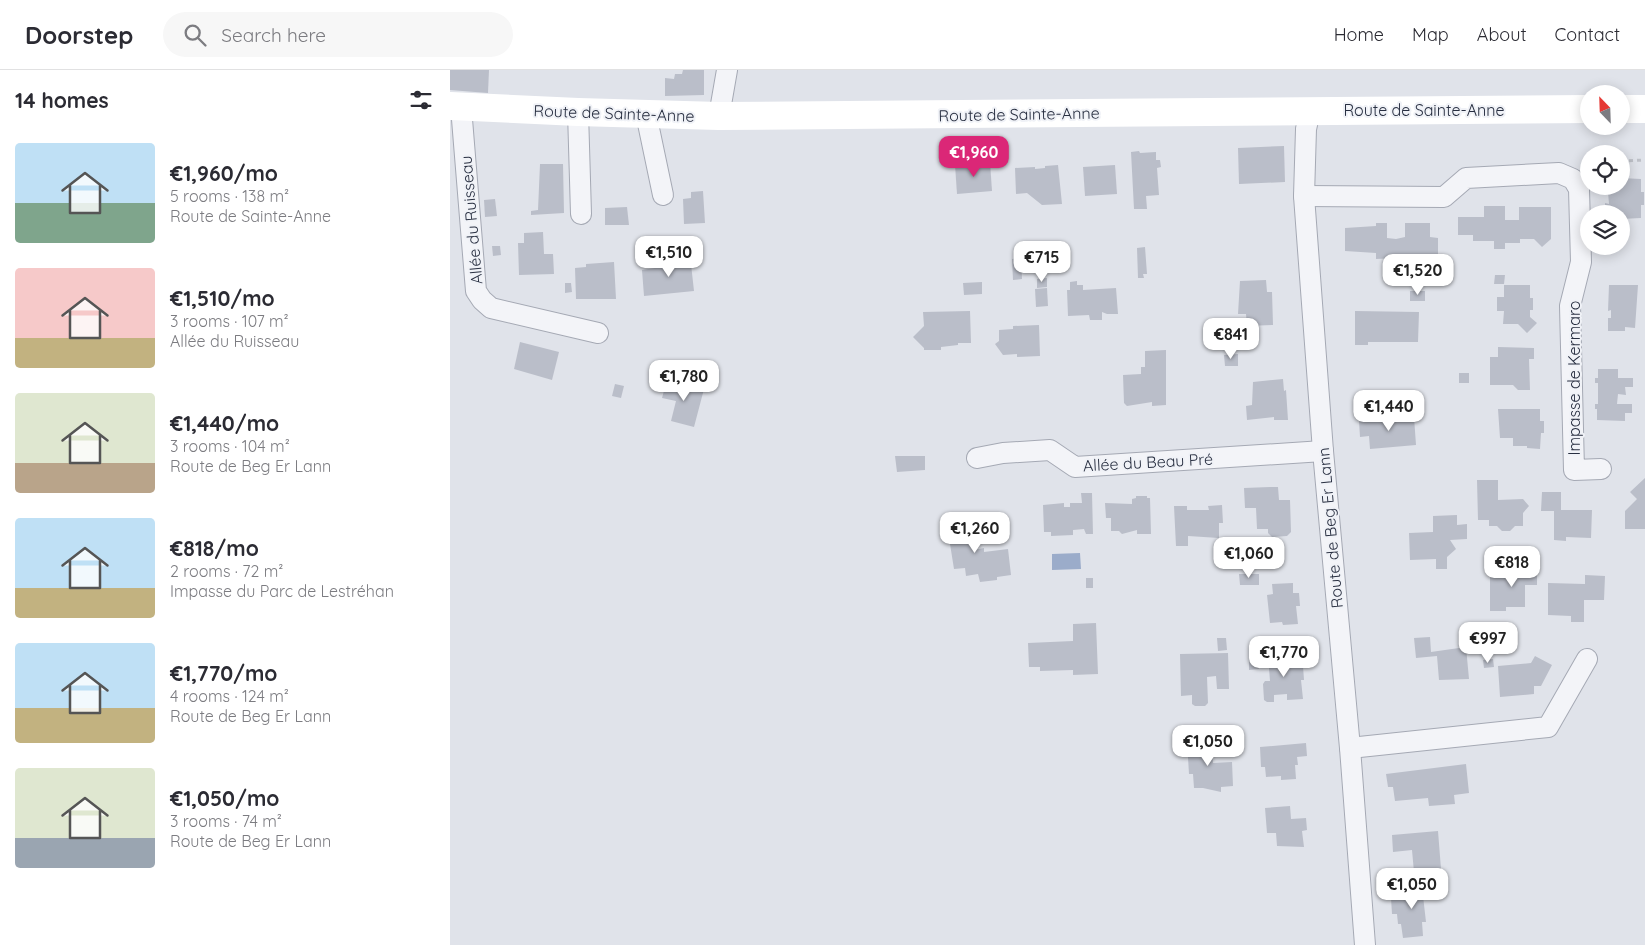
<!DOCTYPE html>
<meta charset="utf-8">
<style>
:root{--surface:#fff;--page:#f7f7f7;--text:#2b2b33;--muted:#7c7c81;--line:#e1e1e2;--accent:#db2777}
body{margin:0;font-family:Quicksand,sans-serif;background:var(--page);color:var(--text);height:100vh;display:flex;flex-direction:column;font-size:19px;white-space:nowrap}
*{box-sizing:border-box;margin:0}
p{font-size:16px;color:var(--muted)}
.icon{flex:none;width:28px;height:28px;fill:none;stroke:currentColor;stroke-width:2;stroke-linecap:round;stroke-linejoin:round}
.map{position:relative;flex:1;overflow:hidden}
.panel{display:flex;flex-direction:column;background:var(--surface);width:450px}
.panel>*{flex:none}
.needle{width:32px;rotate:337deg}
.buttons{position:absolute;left:1130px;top:15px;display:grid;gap:10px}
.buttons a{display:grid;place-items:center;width:50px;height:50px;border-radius:50%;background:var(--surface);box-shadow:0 2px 12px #0003;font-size:25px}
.price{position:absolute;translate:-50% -42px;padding:0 11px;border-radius:10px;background:#fff;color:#222;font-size:16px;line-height:32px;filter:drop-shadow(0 1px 2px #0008)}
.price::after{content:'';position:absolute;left:50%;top:30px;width:15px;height:11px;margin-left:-8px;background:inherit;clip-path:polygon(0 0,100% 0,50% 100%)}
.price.selected{background:var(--accent);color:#fff}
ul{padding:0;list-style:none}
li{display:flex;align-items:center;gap:15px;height:125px;padding:0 15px}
li span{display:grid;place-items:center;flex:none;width:140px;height:100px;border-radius:5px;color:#555}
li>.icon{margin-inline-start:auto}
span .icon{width:60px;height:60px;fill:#fffc;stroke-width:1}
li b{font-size:21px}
h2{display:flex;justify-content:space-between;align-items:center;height:60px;padding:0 15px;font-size:21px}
header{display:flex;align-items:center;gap:30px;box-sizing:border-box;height:70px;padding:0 25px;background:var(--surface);border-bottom:1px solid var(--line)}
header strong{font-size:24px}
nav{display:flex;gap:28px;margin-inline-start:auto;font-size:18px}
.search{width:350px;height:45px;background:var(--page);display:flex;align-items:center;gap:12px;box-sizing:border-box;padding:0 18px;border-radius:28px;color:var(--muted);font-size:19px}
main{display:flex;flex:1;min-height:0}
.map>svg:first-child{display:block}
.water{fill:#9bacca}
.building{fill:#babec9}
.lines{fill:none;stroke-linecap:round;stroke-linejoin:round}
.minor-casing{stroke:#a5a9b4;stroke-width:22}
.path{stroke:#bec1c8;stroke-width:3;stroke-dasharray:4 4;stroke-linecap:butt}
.minor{stroke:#f3f4f8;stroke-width:20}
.secondary{stroke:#fff;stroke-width:28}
.labels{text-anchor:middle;stroke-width:4;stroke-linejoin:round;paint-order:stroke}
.street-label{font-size:16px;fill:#282f41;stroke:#f0f2f7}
</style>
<header>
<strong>Doorstep</strong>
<div class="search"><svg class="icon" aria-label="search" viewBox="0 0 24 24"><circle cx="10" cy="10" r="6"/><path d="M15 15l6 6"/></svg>Search here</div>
<nav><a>Home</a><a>Map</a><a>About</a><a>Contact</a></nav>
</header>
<main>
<section class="panel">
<h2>14 homes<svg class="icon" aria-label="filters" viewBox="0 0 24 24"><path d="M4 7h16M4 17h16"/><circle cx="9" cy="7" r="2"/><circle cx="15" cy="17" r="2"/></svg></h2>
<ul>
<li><span style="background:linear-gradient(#bfe0f5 60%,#7fa58c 0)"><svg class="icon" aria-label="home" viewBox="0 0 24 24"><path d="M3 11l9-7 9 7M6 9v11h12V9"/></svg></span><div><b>€1,960/mo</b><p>5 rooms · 138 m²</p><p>Route de Sainte-Anne</p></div></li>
<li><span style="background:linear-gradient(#f6c9c9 70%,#c2b280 0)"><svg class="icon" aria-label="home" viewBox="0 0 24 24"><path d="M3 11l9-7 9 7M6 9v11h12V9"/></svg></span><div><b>€1,510/mo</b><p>3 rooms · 107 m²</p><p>Allée du Ruisseau</p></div></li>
<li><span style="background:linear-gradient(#dfe7d0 70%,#b9a48a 0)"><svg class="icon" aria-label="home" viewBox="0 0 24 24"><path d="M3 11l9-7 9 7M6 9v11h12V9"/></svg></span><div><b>€1,440/mo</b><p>3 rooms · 104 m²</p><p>Route de Beg Er Lann</p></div></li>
<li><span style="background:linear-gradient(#bfe0f5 70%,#c2b280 0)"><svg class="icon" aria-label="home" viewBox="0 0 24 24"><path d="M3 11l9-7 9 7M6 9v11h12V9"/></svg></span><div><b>€818/mo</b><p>2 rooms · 72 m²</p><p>Impasse du Parc de Lestréhan</p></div></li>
<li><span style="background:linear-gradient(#bfe0f5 65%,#c2b280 0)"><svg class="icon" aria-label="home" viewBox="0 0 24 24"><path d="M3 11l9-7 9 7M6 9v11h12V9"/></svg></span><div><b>€1,770/mo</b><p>4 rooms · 124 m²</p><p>Route de Beg Er Lann</p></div></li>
<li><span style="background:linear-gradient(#dfe7d0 70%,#9aa5b1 0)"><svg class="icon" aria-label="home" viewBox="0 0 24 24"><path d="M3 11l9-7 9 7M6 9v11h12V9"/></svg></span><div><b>€1,050/mo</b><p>3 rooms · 74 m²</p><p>Route de Beg Er Lann</p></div></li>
</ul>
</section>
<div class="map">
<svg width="1195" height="875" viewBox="0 0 1195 875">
<rect width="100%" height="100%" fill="#e0e3ea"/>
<!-- water -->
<path class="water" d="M630,483l1,16 -29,1v-16z"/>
<!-- building -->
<g class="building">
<path d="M0,0h39l-1,23 -38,-3z"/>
<path d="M233,0h21v25l-39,1v-18l9,1 1,-5h7z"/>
<path d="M834,76l1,36 -46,2 -1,-36z"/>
<path d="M689,81l1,2 16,-1v8h4l1,7 -4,1 2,27 -13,1 1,13h-13l-3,-57z"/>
<path d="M540,92l2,29 -35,3 -2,-29z"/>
<path d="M90,94h23l1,49 -33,2v-4l7,-1z"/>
<path d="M608,95l4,39 -20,1 -15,-12 -11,1 -1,-26 20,-1v2l10,-1v-2z"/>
<path d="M665,95l2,29 -32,2 -2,-29z"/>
<path d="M1171,108l20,1v13h3v13h-3v13l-20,1v-5h-16v-11l4,1 -1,-12h8v-6h5z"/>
<path d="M253,121l2,32 -21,1 -1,-25 8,-1v-6z"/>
<path d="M45,129l2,17 -12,1 -1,-17z"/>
<path d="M1034,136h21v14h14v-13h32v32l-9,8 -8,-8h-14v4h-15v6h-11v-8h-21v-6h-15v-18h26z"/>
<path d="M177,137l2,18h-24v-17z"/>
<path d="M926,153h11v15l9,1 9,-2v-14h25v14l8,1v27h-41l-1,-7 -20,1v-6l-31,-2v-23l31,-2z"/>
<path d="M93,162l1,22h9l1,20 -35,1 -1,-32h6v-10z"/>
<path d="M42,176h8l1,9 -8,1z"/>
<path d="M695,177l2,27h-4l1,4h-6l-1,-30z"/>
<path d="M240,185l4,36 -50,5 -2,-26 32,-5v-8z"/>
<path d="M571,188l1,21 -9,1 -1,-21z"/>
<path d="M164,192l2,37h-40l-1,-31 11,-1v-3z"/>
<path d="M1045,205h10l-1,9h-10z"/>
<path d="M597,208v9l-10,1v-9z"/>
<path d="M816,210l1,12h5l1,33 -26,1 -1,-12h-8l2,-33z"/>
<path d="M627,211v4h6v5l33,-2 2,26h-11l-5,-2v8h-12l-1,-5 -21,1 -1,-26h3v-8z"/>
<path d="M532,212v12l-18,1 -1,-12z"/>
<path d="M115,213h6l1,9 -7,1z"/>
<path d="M1054,215h26v13h3v12h-3v7l7,6 -10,10 -9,-9h-15l1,-13h-7v-14h7z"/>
<path d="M1159,215h29l-3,43 -10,-1v4h-17v-13h3v-8l-3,1z"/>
<path d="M597,218l1,18 -12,1 -1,-18z"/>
<rect x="960" y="221" width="15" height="10"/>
<path d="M520,241l1,32h-13v2l-17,2v3h-17v-2l-11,-11 11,-11 -1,-14z"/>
<path d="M905,241l64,1 -1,30h-50v3h-13z"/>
<path d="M589,255l1,31 -23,1v-3l-14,1 -8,-11 4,-3v-11l14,-1v-3z"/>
<path d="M70,272l39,10 -7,28 -38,-11z"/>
<path d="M1048,277l36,1v11h-5l1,31h-12l-5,-5h-23v-28h8z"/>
<path d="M716,280v55l-14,1v-4l-25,4 -3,-3 -1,-28 18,-1v-7h4v-16z"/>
<path d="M788,284v12h-13l-1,-11z"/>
<path d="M1148,299h20v9h15v9h-8l1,8 -8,-1 -1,10h15v9h-7v8l-28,-1v-11h-2v-5h3v-21h-3v-5h3z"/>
<rect x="1009" y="303" width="10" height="10"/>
<path d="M833,309l1,12 2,-1 2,30h-14v-3l-27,3 -1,-14 6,-1 1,-23z"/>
<path d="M217,310l37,9 -10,38 -23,-6 5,-20 -14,-3z"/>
<path d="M165,314l9,2 -3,12 -9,-2z"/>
<path d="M1048,339h42v12h4v12h-3l-1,16 -13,-1v-2h-14v-8h-13z"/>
<path d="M964,347l2,28 -46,4 -1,-13 -9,1 -1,-16z"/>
<path d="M445,386h30v14l-28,2z"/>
<path d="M1195,408v51h-20v-18l12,-12 -7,-7z"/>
<path d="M1027,410h21v20l25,-1 6,7 -6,7v13h-8l-5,5h-8l-5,-5h-8v-6h-11z"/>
<path d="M820,417h8l1,13h11l1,32 -4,4 -15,1 -4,-4v-4h-11l-1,-21h-11l-1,-20z"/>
<path d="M1092,422h19v18h31l-1,28 -25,-1v4l-12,-1v-29h-13z"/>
<path d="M631,423h11l1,41h-7l-2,-5 -11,1v5l-22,1v-4h-7l-1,-27 21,-2v4h6v-4h12z"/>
<path d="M686,426h11v2h3l1,36h-14v-4l-15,4 -3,-3h-8v-13h-5l-1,-15 27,1v-5l4,-1z"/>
<path d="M772,435l1,18h-4v15l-31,-2v10h-12l-2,-40h13v4h22l-1,-4z"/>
<path d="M1007,445v10l10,-1v15l-17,1 6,9 -9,8v12h-11v-10l-26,1 -1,-27 24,-1v-16z"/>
<path d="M515,446l2,18h5l2,16 10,-2v4l24,-3 3,26 -14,2v3l-17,2 -2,-8 -12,2 -1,-8 -11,1 -8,-50z"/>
<path d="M1071,494h16v21h-12v22h-19v4h-16v-36h31z"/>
<path d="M789,504h20v11h-19z"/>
<path d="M1135,505l20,1 -1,24h-20v22h-13v-6l-23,-1v-32l37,1z"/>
<rect x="636" y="508" width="7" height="10"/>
<path d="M843,513v10h6l1,13h-4l2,18 -15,1 -1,-3 -12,1 -3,-28 6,-1 -1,-10z"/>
<path d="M646,553l2,51 -25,1v-5l-33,1v-4h-11l-1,-24 45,-2v-17z"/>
<path d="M980,567l1,15 35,-5 3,32 -30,1 -2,-24 -21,2 -2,-20z"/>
<path d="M767,568h9l1,12 -9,1z"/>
<path d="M778,583l1,36h-12l-1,-13 -9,1 1,26 -3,3h-10l-3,-2v-9l-11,1 -1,-42z"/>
<path d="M848,584l1,12h4l1,14h-3l2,19 -16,1v-6l-13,1v7h-7l-3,-2 -1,-16 2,-3h5l-2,-25z"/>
<path d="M1085,586l17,9 -11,21h-7v8l-34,3 -2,-31 33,-3z"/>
<path d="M808,589l1,10 -10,1v-10z"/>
<path d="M1043,589l1,8 -10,1 -1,-8z"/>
<path d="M761,669l2,24 19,-1 1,24 -12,1v5l-18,-4h-9l-1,-14h-4l-2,-33z"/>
<path d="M856,673l1,13 -10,1 1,8h-3l1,14 -15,1v-4l-15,1 -1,-10h-4l-1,-20z"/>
<path d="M1016,694l3,29 -15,2 1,9 -26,2 -1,-8 -33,3 -2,-14h-5l-2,-13z"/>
<path d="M840,736l1,13 15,-1 1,12 -5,1 2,16 -27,-1 -1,-13h-9l-2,-25z"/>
<path d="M988,761l3,38 -27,3 -2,-22 -19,2 -1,-17z"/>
<path d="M981,814l1,11 -9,1 3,26h-4l1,14 -20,2 -2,-14h-3l-1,-10h-5l-1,-16 16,-2 -1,-10z"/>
</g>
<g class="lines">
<!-- minor casing -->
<g class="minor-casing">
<g id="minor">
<path d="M11,37l15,184 6,9 9,8 107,25"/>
<path d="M860,41l-4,18 -2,67 19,255 27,297 15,197"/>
<path d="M128,42l3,102"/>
<path d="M196,44l17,81"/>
<path d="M269,46l8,-46"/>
<path d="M854,126l140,1 22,-19 93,-5 14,6 6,10 2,73 -11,44 4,164 27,-1"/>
<path d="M527,388l26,-5 47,-3 25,17 248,-16"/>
<path d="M900,678l198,-21 39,-68"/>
</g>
</g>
<!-- path -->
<path class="path" d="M1171,91l24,-1"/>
<!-- minor -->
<use href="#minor" class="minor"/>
<!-- secondary -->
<g class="secondary">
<path d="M0,36l128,6 141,4 870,-7"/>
<path d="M1171,39h24"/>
</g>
</g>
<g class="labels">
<!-- street labels -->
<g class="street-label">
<text x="974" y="46">Route de Sainte-Anne</text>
<text transform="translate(164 43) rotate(2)" y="6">Route de Sainte-Anne</text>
<text transform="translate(569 44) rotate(-1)" y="6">Route de Sainte-Anne</text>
<text transform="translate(21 150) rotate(-95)" y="6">Allée du Ruisseau</text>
<text transform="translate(1124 308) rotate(-90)" y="6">Impasse de Kermaro</text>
<text transform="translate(698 392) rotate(-3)" y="6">Allée du Beau Pré</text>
<text transform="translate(880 458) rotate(-95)" y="6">Route de Beg Er Lann</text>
</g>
</g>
</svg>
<div class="buttons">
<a><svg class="needle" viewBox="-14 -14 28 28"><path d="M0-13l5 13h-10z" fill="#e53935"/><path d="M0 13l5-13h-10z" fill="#7c7c81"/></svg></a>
<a><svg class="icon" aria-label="locate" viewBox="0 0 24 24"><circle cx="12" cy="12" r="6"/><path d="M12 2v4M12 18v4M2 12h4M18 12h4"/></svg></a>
<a><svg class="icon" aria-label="layers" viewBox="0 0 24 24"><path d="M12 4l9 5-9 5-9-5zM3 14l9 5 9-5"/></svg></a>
</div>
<b class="price selected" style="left:524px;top:108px">€1,960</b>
<b class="price" style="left:219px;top:208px">€1,510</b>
<b class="price" style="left:592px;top:213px">€715</b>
<b class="price" style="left:968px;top:226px">€1,520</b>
<b class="price" style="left:781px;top:290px">€841</b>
<b class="price" style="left:234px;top:332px">€1,780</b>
<b class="price" style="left:939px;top:362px">€1,440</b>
<b class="price" style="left:525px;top:484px">€1,260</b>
<b class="price" style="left:799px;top:509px">€1,060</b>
<b class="price" style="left:1062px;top:518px">€818</b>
<b class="price" style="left:1038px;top:594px">€997</b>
<b class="price" style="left:834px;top:608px">€1,770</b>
<b class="price" style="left:758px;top:697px">€1,050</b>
<b class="price" style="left:962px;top:840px">€1,050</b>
</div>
</main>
